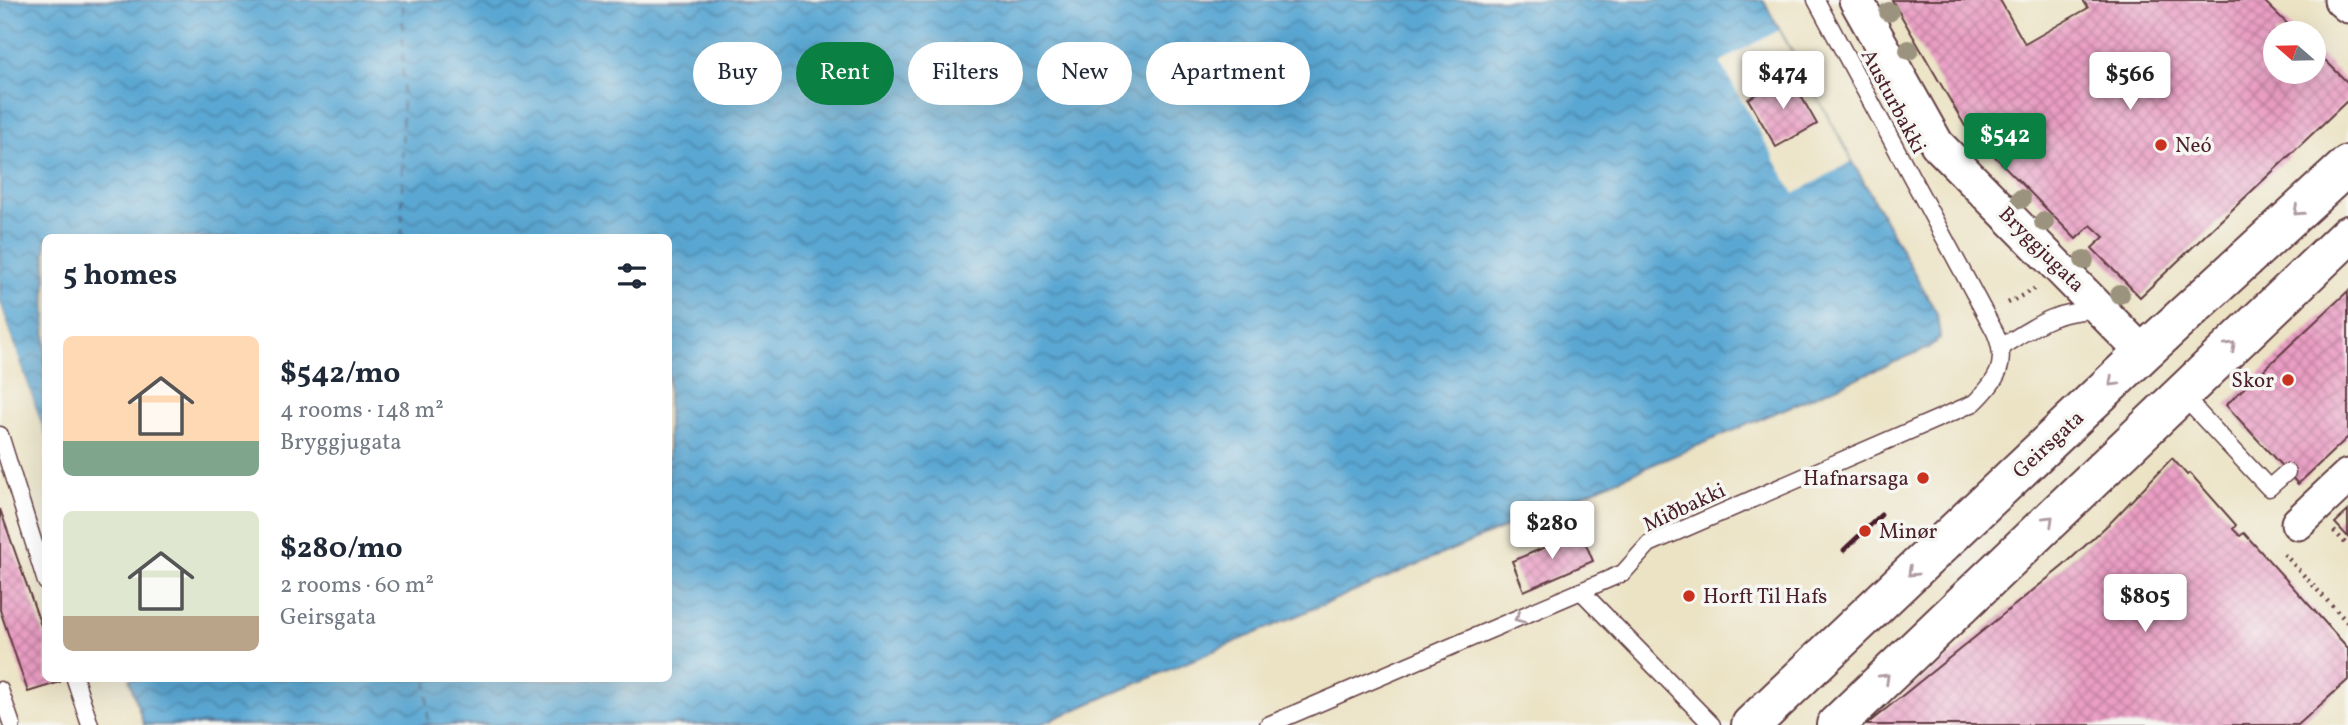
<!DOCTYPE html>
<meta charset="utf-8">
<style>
:root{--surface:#fff;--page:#f2f2f3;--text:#1f2937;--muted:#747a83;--accent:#0b8043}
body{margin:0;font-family:Vollkorn,serif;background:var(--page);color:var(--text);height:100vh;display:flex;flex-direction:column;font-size:26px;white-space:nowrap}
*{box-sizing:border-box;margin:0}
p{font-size:23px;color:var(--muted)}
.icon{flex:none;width:38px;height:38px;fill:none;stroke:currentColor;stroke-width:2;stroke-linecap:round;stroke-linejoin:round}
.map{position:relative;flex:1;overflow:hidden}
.details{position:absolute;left:42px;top:234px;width:630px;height:448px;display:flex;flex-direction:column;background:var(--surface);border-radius:10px;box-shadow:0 7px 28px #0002}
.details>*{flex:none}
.banner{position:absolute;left:693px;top:42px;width:665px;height:63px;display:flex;gap:14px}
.needle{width:46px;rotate:290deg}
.controls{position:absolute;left:2263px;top:21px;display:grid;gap:14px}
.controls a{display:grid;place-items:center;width:63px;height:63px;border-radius:50%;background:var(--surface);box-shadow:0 7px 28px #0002;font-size:35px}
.price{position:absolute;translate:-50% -60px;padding:0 16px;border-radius:7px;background:#fff;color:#222;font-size:23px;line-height:46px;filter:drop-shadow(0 2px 4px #0008)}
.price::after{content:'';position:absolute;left:50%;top:42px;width:21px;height:16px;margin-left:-10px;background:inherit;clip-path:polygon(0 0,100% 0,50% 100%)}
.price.current{background:var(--accent);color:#fff}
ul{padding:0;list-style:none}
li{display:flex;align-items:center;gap:21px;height:175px;padding:0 21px}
li span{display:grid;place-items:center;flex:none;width:196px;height:140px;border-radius:10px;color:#555}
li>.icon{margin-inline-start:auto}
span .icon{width:84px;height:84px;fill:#fffc;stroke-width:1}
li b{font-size:30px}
h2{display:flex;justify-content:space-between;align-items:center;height:84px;padding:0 21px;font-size:30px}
.tag{padding:0 24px;border-radius:32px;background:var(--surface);box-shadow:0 7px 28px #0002;font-size:24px;line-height:63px}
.tag.current{background:var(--accent);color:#fff}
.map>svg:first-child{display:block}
.water{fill:url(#water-waves);stroke:#52637f;stroke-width:2}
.pier{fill:#ece3c5}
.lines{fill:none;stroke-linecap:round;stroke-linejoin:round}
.ferry{stroke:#50556e;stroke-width:2;stroke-dasharray:9 7;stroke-linecap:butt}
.building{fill:url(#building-cross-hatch)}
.lane-casing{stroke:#623c42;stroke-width:19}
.street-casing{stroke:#623c42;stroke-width:37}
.primary-casing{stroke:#623c42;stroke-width:42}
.path{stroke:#623c42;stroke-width:4.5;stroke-dasharray:2 5;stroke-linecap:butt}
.lane{stroke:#fff;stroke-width:16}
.street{stroke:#fff;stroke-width:33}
.primary{stroke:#fff;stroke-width:38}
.rail{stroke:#4a1f2b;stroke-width:5}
.tree{fill:#9c937e}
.oneway{stroke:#ae9aa0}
.poi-dot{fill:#c8321e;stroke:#f6f6f2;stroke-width:2.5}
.labels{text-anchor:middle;stroke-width:7;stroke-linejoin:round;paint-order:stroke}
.street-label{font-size:21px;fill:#4a1f2b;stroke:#f6f6f2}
.poi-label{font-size:21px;fill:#4a1f2b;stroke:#f6f6f2;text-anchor:start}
</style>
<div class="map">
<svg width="2348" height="725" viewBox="0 0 2348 725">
<defs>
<pattern id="water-waves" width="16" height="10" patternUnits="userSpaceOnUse" patternTransform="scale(1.75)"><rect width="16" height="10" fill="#5aa7d3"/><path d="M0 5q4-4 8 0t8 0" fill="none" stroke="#4c87ab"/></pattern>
<pattern id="building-cross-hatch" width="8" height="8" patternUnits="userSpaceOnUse" patternTransform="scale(1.75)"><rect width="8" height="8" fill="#ea9ec4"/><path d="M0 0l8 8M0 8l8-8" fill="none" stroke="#c0809f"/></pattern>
</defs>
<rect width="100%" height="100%" fill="#f6f6f2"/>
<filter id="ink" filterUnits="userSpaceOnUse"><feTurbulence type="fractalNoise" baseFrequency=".0143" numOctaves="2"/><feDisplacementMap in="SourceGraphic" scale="14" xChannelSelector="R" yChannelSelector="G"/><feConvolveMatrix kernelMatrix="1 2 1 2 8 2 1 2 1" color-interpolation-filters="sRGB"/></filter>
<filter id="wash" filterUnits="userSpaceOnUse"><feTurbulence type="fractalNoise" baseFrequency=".00686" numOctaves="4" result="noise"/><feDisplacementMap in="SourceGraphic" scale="28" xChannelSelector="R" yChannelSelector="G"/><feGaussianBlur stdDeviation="1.57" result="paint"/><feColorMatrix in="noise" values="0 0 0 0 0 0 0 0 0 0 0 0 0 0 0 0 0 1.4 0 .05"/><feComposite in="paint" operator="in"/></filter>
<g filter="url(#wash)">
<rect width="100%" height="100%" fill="#ece3c5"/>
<!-- water -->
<path class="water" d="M0,0h1763l174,314 3,24 -12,10 -889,377h-895l-15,-46h539v-441h-622l-1,197 -45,-133z"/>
<!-- pier -->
<g class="pier">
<path d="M1779,30l73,131 -58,33 -74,-132z"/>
<path d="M0,302l45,133 1,4 -4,-3 -42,-123z"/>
</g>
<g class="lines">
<!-- ferry -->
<g class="ferry">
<path d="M402,238l1,-238"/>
<path d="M427,679l1,46"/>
</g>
</g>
<g id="blocks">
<!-- building -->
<g class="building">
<path d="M1892,0h108l25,44 63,-36 -5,-8h180l34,33h-22v39h39v-23l34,34v17l-208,197 -48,-49 12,-11 -13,-12 -15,14 -111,-113z"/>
<path d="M1789,75l28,49 -41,23 -28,-48z"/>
<path d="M2348,291v146l-50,47 -72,-79z"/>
<path d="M2172,458l15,17 3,-2 46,52 -3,4 7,7 4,-3 104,115v32l-50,45h-432l197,-159 50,-46z"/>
<path d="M0,509l46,131v39h13l1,3 -32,10 -28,-82z"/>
<path d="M2348,511v26l-13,-14z"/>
<path d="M1581,532l12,29 -69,30 -12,-30z"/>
</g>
</g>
</g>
<g filter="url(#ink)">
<use href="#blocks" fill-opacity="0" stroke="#623c42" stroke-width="2"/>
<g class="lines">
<!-- lane casing -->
<g class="lane-casing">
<g id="lane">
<path d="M2001,347c36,-22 52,-36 95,-37"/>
<path d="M2181,394l88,94 18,-16"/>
<path d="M0,435l46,147"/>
<path d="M1581,591l131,134"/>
<path d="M75,679l15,46"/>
<path d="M0,690l12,35"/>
<path d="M1268,725l355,-152 26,-29 325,-141c23,-22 35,-39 21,-71l-179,-332"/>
</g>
</g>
<!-- street casing -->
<g class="street-casing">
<g id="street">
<path d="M1856,0l81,144 206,209"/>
<path d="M2341,0l7,6"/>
<path d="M2298,523l50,-47"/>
</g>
</g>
<!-- primary casing -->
<g class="primary-casing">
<g id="primary">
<path d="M1751,725l392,-372 205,-188"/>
<path d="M1836,725l512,-490"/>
</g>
</g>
<!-- path -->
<g class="path">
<path d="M2008,303l26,-14"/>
<path d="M2334,531l14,15"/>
<path d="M2284,554l64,69"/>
</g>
<!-- lane -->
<use href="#lane" class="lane"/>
<!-- street -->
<use href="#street" class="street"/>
<!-- primary -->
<use href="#primary" class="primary"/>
<!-- rail -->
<path class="rail" d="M1844,550l37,-35"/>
</g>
<!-- trees -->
<g class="tree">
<circle cx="1889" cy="12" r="10"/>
<circle cx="1909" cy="50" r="10"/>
<circle cx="2021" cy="199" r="10"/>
<circle cx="2044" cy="222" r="10"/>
<circle cx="2084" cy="260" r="10"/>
<circle cx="2120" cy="294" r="10"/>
</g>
<!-- one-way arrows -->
<defs><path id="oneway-chevron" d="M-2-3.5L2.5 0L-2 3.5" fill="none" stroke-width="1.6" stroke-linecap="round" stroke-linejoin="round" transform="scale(1.75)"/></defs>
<g class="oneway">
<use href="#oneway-chevron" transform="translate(2298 211) rotate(137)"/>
<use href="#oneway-chevron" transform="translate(2231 346) rotate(-44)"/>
<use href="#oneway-chevron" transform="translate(2113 382) rotate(136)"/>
<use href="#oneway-chevron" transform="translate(2049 520) rotate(-44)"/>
<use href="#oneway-chevron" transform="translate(1912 572) rotate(137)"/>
<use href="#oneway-chevron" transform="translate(1519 618) rotate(157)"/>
<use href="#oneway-chevron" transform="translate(1885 678) rotate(-44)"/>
</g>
</g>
<!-- markers -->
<g class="poi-dot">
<circle cx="2161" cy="145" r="7"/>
<circle cx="2288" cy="380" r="7"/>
<circle cx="1923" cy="478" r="7"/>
<circle cx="1865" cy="531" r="7"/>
<circle cx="1689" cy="596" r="7"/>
</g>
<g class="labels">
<!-- street labels -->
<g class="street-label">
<text transform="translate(1894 101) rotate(62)" y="7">Austurbakki</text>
<text transform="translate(2042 249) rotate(45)" y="7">Bryggjugata</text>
<text transform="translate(2048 444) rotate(-43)" y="7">Geirsgata</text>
<text transform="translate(1684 507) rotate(-25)" y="7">Miðbakki</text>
</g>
<!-- poi labels -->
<g class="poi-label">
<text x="2175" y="152">Neó</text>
<text x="2274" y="387" text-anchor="end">Skor</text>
<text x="1909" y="485" text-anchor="end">Hafnarsaga</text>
<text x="1879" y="538">Minør</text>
<text x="1703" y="603">Horft Til Hafs</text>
</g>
</g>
</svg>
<div class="controls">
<a><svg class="needle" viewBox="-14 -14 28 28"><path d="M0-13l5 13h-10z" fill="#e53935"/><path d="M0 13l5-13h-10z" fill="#747a83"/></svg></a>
</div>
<b class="price" style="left:1783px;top:111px">$474</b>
<b class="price" style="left:2130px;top:112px">$566</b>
<b class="price current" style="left:2005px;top:173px">$542</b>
<b class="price" style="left:1552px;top:561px">$280</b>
<b class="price" style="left:2145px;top:634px">$805</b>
<div class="banner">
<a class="tag">Buy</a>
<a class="tag current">Rent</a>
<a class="tag">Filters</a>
<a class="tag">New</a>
<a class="tag">Apartment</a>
</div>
<section class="details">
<h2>5 homes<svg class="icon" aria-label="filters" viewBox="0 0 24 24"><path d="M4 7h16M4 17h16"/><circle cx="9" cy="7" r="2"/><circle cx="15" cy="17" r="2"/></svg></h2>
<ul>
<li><span style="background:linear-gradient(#ffd9b3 75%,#7fa58c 0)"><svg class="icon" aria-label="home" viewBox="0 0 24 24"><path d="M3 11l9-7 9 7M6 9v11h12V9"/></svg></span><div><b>$542/mo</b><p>4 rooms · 148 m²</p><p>Bryggjugata</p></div></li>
<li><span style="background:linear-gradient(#dfe7d0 75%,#b9a48a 0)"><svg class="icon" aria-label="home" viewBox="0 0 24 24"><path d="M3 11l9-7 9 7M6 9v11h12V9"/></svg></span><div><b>$280/mo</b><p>2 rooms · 60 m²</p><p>Geirsgata</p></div></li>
</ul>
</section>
</div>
